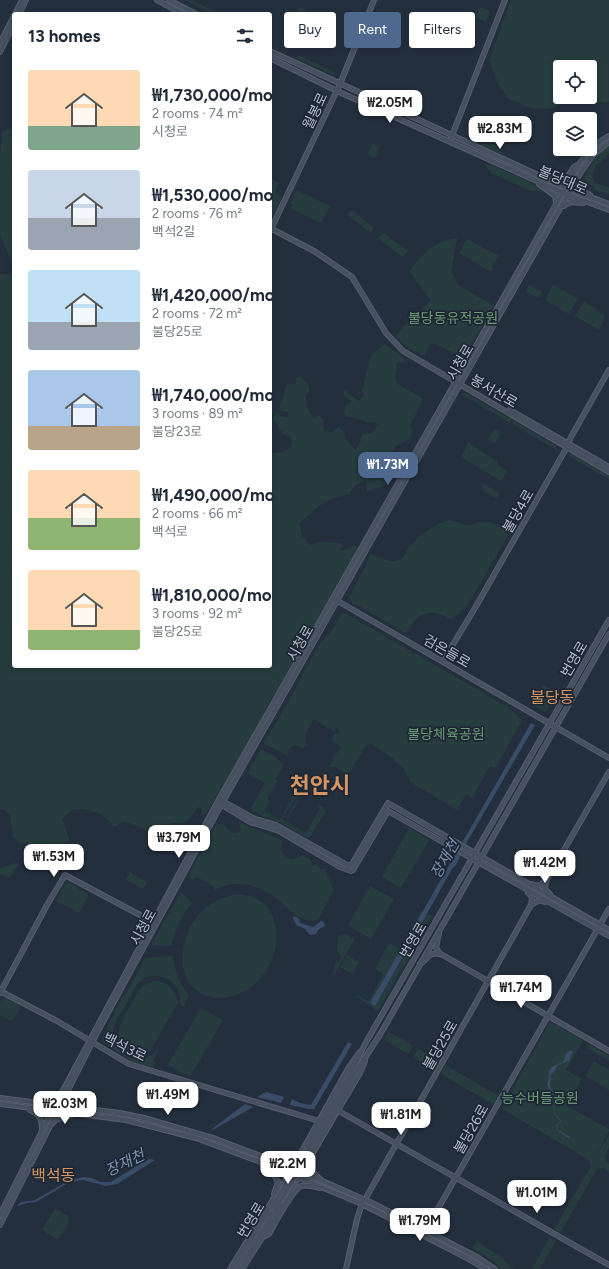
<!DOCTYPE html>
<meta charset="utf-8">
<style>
:root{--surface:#fff;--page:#f2f2f3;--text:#1f2937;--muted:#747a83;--accent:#4f688e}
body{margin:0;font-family:Figtree,"Noto Sans KR",sans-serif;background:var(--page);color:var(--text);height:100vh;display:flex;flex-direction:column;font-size:15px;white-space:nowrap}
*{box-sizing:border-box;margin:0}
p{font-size:13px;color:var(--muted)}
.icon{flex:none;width:22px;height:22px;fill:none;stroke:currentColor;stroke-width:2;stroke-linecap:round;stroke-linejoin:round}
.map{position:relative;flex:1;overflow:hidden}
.details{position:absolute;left:12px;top:12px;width:260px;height:656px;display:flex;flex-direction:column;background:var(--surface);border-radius:4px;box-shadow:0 2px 6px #0003}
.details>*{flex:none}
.banner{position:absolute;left:284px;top:12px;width:265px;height:36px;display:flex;gap:8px}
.tools{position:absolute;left:553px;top:60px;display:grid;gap:8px}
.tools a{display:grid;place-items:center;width:44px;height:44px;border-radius:4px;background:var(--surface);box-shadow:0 2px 6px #0003;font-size:20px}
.price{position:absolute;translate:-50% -34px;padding:0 9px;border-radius:8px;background:#fff;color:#222;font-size:13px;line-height:26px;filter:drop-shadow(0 1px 2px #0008)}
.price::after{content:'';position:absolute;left:50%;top:24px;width:12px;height:9px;margin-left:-6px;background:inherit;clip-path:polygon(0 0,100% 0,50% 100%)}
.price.current{background:var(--accent);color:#fff}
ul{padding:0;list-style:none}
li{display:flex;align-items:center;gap:12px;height:100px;padding:0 16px}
li span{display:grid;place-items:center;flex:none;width:112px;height:80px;border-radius:4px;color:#555}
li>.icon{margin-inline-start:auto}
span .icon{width:48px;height:48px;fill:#fffc;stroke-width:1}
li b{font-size:17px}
h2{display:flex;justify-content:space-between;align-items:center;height:48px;padding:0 16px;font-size:17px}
.tag{padding:0 14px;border-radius:4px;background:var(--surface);box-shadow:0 2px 6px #0003;font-size:14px;line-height:36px}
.tag.current{background:var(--accent);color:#fff}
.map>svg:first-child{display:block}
.green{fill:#263c3f;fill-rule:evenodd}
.water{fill:#394c67}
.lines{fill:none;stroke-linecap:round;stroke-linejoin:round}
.secondary-casing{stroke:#565f6c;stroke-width:6}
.secondary{stroke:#465061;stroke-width:4}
.secondary-bridge-casing{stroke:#565f6c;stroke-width:6;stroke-linecap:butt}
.secondary-bridge{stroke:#465061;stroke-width:4}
.labels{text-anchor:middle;stroke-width:3.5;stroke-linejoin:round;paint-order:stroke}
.street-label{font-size:14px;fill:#b4bcc9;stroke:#1d2633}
.park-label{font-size:14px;fill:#6b9a76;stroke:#1d2633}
.water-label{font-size:15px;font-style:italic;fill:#7c92b1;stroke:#1d2633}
.quarter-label{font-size:16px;fill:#d59563;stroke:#1d2633}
.town-label{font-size:22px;font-weight:bold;fill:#d59563;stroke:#1d2633}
</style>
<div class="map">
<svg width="609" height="1269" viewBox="0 0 609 1269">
<rect width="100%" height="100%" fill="#242f3e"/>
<!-- green -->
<g class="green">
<path d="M185,0h7l27,14h-7z"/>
<path d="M511,0h98v102l-48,2 -11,5 -19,-1 -22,-9 -10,-14 -10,-24zM560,67h30v30h-30z"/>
<path d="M300,7l6,2 -4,11 6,2 -9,20h-2l-8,-3 -2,-5z"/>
<path d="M480,7l10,4 -4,11 -10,-4z"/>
<path d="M426,30l14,6 -4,10 -5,-2 1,-3 -9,-3z"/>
<path d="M298,55l38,18 -3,2 -34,-16 -2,-1z"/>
<path d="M14,127v140l-14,-33v-78l2,-24z"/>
<path d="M372,143l8,4 -5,11 -8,-3z"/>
<path d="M474,143l19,1 13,12z"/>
<path d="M609,146v7l-14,14 -3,10 3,6 14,4v7l-14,-4 -2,-4 -7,-3 -2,-5 15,-26z"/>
<path d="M484,164l7,1 32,14 25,13 -17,-1 -40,-18z"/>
<path d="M270,178l9,5 -4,9 5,4 1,3 -11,22z"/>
<path d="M297,190l33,16 -9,17 -30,-14 2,-5 -3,-1z"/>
<path d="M350,211h3l21,17 -3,5 -24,-18z"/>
<path d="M382,234h3l23,17 -6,6 -25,-19z"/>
<path d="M457,238l-6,34 7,13 36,21 -31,52 -26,-14h-7l-6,12 -16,-8 -13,-12 36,-36 -22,-29c13,-16 27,-31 48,-33z"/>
<path d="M467,239l32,17 -7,11 1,2 -2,3 -32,-19z"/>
<path d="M14,272v394h256v-213l12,-1 7,-4 3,-5v-4l-3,-3 -6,-2 -10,-15 2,-6 2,-1c2,4 6,6 11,5v-5l-6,-1 -3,-2 8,-25h9v-6l3,-2c6,4 12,8 10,16l-3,2v12l6,11 3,1 4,-3 4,4v9l3,3 6,1 7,-5 4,4 3,8 9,10 5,-6 2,-9 10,-1 6,-9 -5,-2 -6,1 -4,-3 -18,-4 -1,-3 2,-8 6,-3 -8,-6v-6l15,11 5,-7 -2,-2 8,-34 3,-5 12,-9 21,16 -2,3 -4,-1 -3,1 -2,16 3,5 24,14v4l-12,23 3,7 -4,8 -13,6 -12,21 5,5 4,7 -6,6 -20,6 -1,-10 -11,4 -6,10c-21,1 -34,14 -49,28l2,13 9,9 9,-3 21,1 2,2 -3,4 2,2 13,-6 3,3 -81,143c-7,8 -12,17 -15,28l-38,65 -5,3 1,3 -15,25 -4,1 1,-7 -4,-2 -10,14 -7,2h-7l-7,5 -22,1 -22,-8 -9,6c-9,-14 -24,-18 -40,-18l-12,10 8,22 -25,10 -11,-6 -16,-3 -5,-5 -3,-22 -5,-5 -5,-1v-535h12z"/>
<path d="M529,285l13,7 -3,6 -13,-6z"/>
<path d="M553,285l25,13 -9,16 -24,-14z"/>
<path d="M584,301l21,15 -2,3 1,1 -5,10 -24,-14z"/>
<path d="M463,393h3l45,26 -1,4 -49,-29z"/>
<path d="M514,421l41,24 3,5v1l-46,-27z"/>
<path d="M494,429l7,4 -6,10 -7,-3z"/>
<path d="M468,442l30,20 -1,2 11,7 -7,10 -40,-24 4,-7z"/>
<path d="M571,454h3l35,21v4l-41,-23z"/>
<path d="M484,484l16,10 -3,5 -16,-10z"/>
<path d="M449,520c7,1 12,5 19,5 4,0 8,-2 12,-3 10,-2 22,5 30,10l-41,71 -10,11 -8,5c-5,-1 -8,-4 -12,-5 -17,-5 -25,6 -33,19l-56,-32 -1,-4 1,-2 15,-27 6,-15c8,5 21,11 30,6 4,-3 6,-9 9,-13 10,-11 24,-22 39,-26z"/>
<path d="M342,613h3l161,93 15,13 1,2 -27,47 -5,-2 -18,32 -6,-4 -9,16 -47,-28c-6,-20 -23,-27 -39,-38l-5,1 -19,32 -4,-3 1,-2 -11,-6 -1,2 -3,-2 12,-20 -10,-6 4,-7h4l1,-3 -4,-2 -2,4 -20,-13 -9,15 1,11 -3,4 -7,-4h-2l-5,4 -1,7 -25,-13 15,-23 41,-75 13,-15z"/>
<path d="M544,685l13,8 -9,16 -3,3 -13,-6z"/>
<path d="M261,749l16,9v1l7,5 -9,15 3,1 -11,18 3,3 -6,10 16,9 13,-24 4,-1h6l-1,2h-3l-4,9 1,2h-2l-6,9 1,2h-2v-2l11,-20 -1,-1 -15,23 24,14 14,-25 -2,-1 2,-2 5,3 1,3 -16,26 -3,1 -31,-18 -12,-3 -14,-8 15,-26 -17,-10z"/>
<path d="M239,821c14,10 30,12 44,20l-3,8 3,5 7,5 8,-1 4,-3 9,5 1,5 5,-1 3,5h5l9,21 -16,29c-17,7 -30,-12 -42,-21 -11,-9 -27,-15 -41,-14 -8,0 -14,3 -21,6l-1,-1 1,-2 -17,-10 -4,2 -3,-1 -1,-4 28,-51c2,1 4,0 6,1 6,4 7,13 18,7l-2,-8z"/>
<path d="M409,828l20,12 -28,48 -19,-11z"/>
<path d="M16,863l2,2 -9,13 -9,-4v-6z"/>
<path d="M130,872l17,10 -4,7 -17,-9z"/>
<path d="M66,882l4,1 19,12 -10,18 -23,-12z"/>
<path d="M370,886l24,13 -23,40 -23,-14z"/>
<path d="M181,892l11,11c-11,13 -16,26 -21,43l-20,-1z"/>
<path d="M233,895c60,-5 56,86 -1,101 -10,3 -20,3 -30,-2 -31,-16 -21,-64 1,-84 8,-8 19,-12 30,-15z"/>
<path d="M421,911l11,5 -54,95 -24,-16 4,1 11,5 14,-27 -8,-5 14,-26 10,5z"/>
<path d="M345,934l10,5 -23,39 4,-18 3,2 3,-6 -5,-4 1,-16z"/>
<path d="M347,955l12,7 -7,12 -12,-7z"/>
<path d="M173,956c2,16 6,27 16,39l-6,12 -2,-1c-1,-6 -1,-12 -4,-18 -5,-10 -21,-15 -32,-10 -9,5 -13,16 -18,25 -4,7 -11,16 -13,24 -3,13 6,29 19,31 10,3 18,-1 24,-9l2,1 -6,11 3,2 -3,5 -20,-6 -29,-19 -2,-5 20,-40c10,-12 15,-27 23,-40z"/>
<path d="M153,981c9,0 18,3 21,12 2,4 1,6 5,8l-30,52 -3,-2c-6,4 -12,5 -18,1 -20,-11 -5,-33 2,-46 4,-6 7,-14 12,-19 3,-3 7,-4 11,-6z"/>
<path d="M6,998l15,8 -7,13 -4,2 -10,-6v-12l1,-3z"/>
<path d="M201,1008l22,12 -33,57 -22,-12z"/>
<path d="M550,1022l32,18v2l-16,28 16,9 -15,27 42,23v2l-13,25 13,-21v13l-4,8 1,6 3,1v9l-6,-4 -6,1 -37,64 -6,-4 37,-63 -2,-6 -87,-51z"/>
<path d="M388,1031l25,15 -5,8 -24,-14z"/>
<path d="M588,1045h3l18,11v5l-23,-13z"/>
<path d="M418,1049l22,12 -5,9 -22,-13z"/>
<path d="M594,1061l15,9v20l-24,-14z"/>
<path d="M445,1065l54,31 -5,9 -53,-31z"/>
<path d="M55,1208l13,8 1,6 -11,18 -16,-10z"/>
<path d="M549,1238l7,2 -16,29h-8z"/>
<path d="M477,1241l25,17 12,11h-12l-16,-13 -14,-8z"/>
</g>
<!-- water -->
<g class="water">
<path d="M531,723l4,2 -68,117 -11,23 -4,4 -77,137 -5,-3z"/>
<path d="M294,916l5,3 1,4 13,4 8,-6 3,1 1,4 -6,3 -3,5 -6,1 -5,-6 -9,-4 -3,-7z"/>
<path d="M348,1042l4,2 -38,65h-5l-19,-4 2,-6 8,4 11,2z"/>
<path d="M572,1050l1,2 -4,9 -12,4 -2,6 -4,3 -1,12 4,8c-2,9 2,10 0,18l7,9 -4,5 1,4 12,7v2l-12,-8 -2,-5 4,-5 -6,-8 1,-6 -3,-6 1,-7 -6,-9c5,-15 -4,-16 16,-23l4,-10z"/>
<path d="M266,1092l18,5 -3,6 -24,-6z"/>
<path d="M245,1104l8,3 -40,23 -1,-1z"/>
<path d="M149,1159l6,1 -38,24 -11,2 -23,-6 -15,3 -32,19 -9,1 -8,3h-2l4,-4 14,-2 33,-19 15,-4 9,1 8,4h11l24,-15z"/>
</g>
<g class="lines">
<!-- secondary casing -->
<g class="secondary-casing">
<g id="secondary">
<path d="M157,0l26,14"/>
<path d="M169,0l27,14"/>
<path d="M15,14l7,-14"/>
<path d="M19,14l7,-14"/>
<path d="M0,43l14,-27"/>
<path d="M270,51l296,137 43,16"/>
<path d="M0,52l14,-28"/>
<path d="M270,58l67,33 231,104 41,15"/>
<path d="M451,138l54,-138"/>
<path d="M549,178l10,2 7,-1 8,-12 5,-3"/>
<path d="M578,181l-1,3 3,5 10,6"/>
<path d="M539,184l16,12 1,6v3"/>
<path d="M564,206c6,-6 11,-3 19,-3"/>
<path d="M270,228l44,23 38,26 34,56 17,18 206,121"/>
<path d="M271,229l69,-145 34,-84"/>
<path d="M510,410l99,57"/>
<path d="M336,600l273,158"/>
<path d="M443,661l32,-53 92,-161 4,-10 38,-67"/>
<path d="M222,801l33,18 21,6 73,41 3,-2 36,-61 221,127"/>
<path d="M220,804l30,18 27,8 63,37 11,4 2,-1 35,-59 221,125"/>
<path d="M532,884l6,2 8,-5"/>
<path d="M550,894l-5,-5 1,-8 63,-109"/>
<path d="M531,905c5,-3 8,-6 14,-3"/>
<path d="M439,933l-3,15 4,6"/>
<path d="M420,964c10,-6 7,-12 21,-10l168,97"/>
<path d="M0,991l57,30 72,43 190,57"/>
<path d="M0,993l47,-88 18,-30 90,48"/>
<path d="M0,1098l120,15 24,5 72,21 86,33 70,31 105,54 18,12"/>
<path d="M0,1104l126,16 70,18 70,26 96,40 101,52 23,13"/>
<path d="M30,1110c9,5 12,8 12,19"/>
<path d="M337,1110l272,155"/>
<path d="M52,1124l4,-4 16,-5"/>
<path d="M308,1148l45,-79 12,-25 244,-424"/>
<path d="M311,1150l46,-80 24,-37 228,-399"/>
<path d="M313,1157c-4,11 -1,15 7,22"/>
<path d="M277,1160l9,2 13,-5"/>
<path d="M269,1166l9,16 -4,12"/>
<path d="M367,1196l164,-291 1,-8 -4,-4"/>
<path d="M0,1215l52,-104 166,-310 361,-637c9,-12 17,-21 30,-28"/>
<path d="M431,1221v6l5,7"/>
<path d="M418,1224l6,1 7,-4 178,-312"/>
<path d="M0,1225l98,-194 123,-226 358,-630 14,-20 16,-13"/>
<path d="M263,1237l6,-3c6,-11 23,-43 32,-48 5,-2 13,1 19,2"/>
<path d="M230,1269l62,-100 57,-102 10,-14"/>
<path d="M233,1269l43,-69"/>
<path d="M238,1269l42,-67"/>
<path d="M242,1269c42,-63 78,-130 117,-194l6,-14"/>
<path d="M346,1269l11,-50 6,-18"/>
</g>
</g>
<!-- secondary -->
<use href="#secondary" class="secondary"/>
<!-- secondary-bridge casing -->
<g class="secondary-bridge-casing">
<g id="secondary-bridge">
<path d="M276,1200l32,-52"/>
<path d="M280,1202l31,-52"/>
</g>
</g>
<!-- secondary-bridge -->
<use href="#secondary-bridge" class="secondary-bridge"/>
</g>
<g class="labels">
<!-- street labels -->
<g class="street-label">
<text transform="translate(315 111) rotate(-65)" y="5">월봉로</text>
<text transform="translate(563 180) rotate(23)" y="5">불당대로</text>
<text transform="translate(460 362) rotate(-60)" y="5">시청로</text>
<text transform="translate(494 391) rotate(30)" y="5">봉서산로</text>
<text transform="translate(518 511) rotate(-60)" y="5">불당4로</text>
<text transform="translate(300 643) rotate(-60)" y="5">시청로</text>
<text transform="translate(447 651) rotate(30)" y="5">검은들로</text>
<text transform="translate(574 659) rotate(-60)" y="5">번영로</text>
<text transform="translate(143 927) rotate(-61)" y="5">시청로</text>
<text transform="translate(413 940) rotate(-60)" y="5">번영로</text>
<text transform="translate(440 1045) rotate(-60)" y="5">불당25로</text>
<text transform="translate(125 1047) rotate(26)" y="5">백석3로</text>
<text transform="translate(471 1129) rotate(-60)" y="5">불당26로</text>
<text transform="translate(251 1220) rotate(-59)" y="5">번영로</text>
</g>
<!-- park labels -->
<g class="park-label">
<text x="453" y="323">불당동유적공원</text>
<text x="446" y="739">불당체육공원</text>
<text x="540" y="1103">능수버들공원</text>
</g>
<!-- water labels -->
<g class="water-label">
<text transform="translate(445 859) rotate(-60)" y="5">장재천</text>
<text transform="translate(125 1163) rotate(-26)" y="5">장재천</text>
</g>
<!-- quarter labels -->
<g class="quarter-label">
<text x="552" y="703">불당동</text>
<text x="53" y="1181">백석동</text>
</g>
<!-- town labels -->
<g class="town-label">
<text x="320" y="793">천안시</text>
</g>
</g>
</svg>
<div class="tools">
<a><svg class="icon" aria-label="locate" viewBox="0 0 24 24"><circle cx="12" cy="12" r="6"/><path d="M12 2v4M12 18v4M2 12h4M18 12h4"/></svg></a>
<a><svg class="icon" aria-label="layers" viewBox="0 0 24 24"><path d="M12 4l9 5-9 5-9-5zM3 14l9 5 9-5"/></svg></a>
</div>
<b class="price" style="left:390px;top:124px">₩2.05M</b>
<b class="price" style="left:500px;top:150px">₩2.83M</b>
<b class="price current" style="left:388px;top:486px">₩1.73M</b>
<b class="price" style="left:179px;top:859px">₩3.79M</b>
<b class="price" style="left:54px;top:878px">₩1.53M</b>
<b class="price" style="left:545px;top:884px">₩1.42M</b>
<b class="price" style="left:521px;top:1009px">₩1.74M</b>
<b class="price" style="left:168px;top:1116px">₩1.49M</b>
<b class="price" style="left:65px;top:1125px">₩2.03M</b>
<b class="price" style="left:401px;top:1136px">₩1.81M</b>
<b class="price" style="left:288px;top:1185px">₩2.2M</b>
<b class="price" style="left:537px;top:1214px">₩1.01M</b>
<b class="price" style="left:420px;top:1242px">₩1.79M</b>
<div class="banner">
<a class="tag">Buy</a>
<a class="tag current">Rent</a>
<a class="tag">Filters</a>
</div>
<section class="details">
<h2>13 homes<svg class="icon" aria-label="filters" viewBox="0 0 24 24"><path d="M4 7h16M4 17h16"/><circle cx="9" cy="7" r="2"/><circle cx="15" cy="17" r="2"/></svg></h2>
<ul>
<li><span style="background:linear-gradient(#ffd9b3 70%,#7fa58c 0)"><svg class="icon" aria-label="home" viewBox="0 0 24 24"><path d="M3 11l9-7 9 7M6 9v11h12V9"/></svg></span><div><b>₩1,730,000/mo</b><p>2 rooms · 74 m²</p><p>시청로</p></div></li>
<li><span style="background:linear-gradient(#c9d6e8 60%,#9aa5b1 0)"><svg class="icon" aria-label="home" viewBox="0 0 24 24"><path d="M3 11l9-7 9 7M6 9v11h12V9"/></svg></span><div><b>₩1,530,000/mo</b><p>2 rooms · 76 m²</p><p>백석2길</p></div></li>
<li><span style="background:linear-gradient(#bfe0f5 65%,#9aa5b1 0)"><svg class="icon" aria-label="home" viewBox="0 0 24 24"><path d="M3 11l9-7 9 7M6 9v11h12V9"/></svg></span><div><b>₩1,420,000/mo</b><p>2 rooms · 72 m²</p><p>불당25로</p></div></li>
<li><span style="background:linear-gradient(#a9c7e8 70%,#b9a48a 0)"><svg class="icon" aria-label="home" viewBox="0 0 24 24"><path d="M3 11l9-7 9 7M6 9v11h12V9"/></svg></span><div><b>₩1,740,000/mo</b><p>3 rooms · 89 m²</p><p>불당23로</p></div></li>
<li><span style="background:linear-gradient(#ffd9b3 60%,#8fb573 0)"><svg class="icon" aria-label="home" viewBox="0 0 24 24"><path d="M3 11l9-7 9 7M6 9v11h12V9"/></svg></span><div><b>₩1,490,000/mo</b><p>2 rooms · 66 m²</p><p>백석로</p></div></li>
<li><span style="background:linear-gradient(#ffd9b3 75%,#8fb573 0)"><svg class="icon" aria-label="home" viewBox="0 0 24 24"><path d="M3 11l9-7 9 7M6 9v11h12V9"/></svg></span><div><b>₩1,810,000/mo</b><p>3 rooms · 92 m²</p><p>불당25로</p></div></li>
</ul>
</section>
</div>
